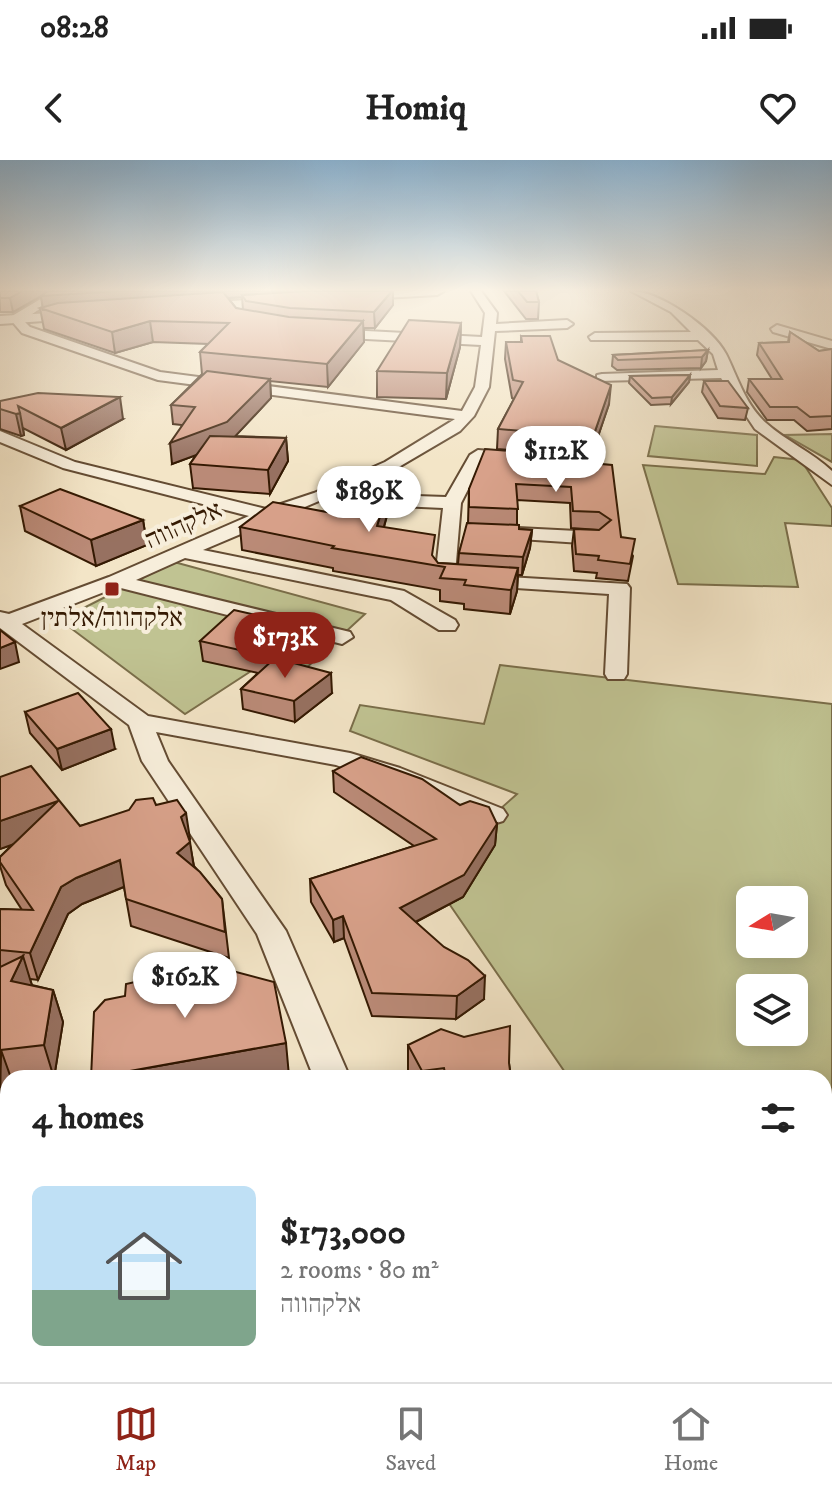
<!DOCTYPE html>
<meta charset="utf-8">
<style>
:root{--surface:#fff;--page:#f2f2f2;--text:#222;--muted:#767676;--line:#e0e0e0;--accent:#8f2418}
body{margin:0;font-family:"IM FELL DW Pica","Frank Ruhl Libre",serif;background:var(--page);color:var(--text);height:100vh;display:flex;flex-direction:column;font-size:30px;white-space:nowrap}
*{box-sizing:border-box;margin:0}
p{font-size:26px;color:var(--muted)}
.icon{flex:none;width:44px;height:44px;fill:none;stroke:currentColor;stroke-width:2;stroke-linecap:round;stroke-linejoin:round}
.map{position:relative;flex:1;overflow:hidden}
.sheet{position:absolute;left:0px;top:910px;width:832px;height:312px;display:flex;flex-direction:column;background:var(--surface);border-radius:24px 24px 0 0;box-shadow:0 4px 20px #0003}
.sheet>*{flex:none}
.needle{width:52px;rotate:259deg}
.controls{position:absolute;left:736px;top:726px;display:grid;gap:16px}
.controls a{display:grid;place-items:center;width:72px;height:72px;border-radius:12px;background:var(--surface);box-shadow:0 4px 20px #0003;font-size:40px}
.price{position:absolute;translate:-50% -68px;padding:0 18px;border-radius:28px;background:#fff;color:#222;font-size:26px;line-height:52px;filter:drop-shadow(0 2px 4px #0008)}
.price::after{content:'';position:absolute;left:50%;top:48px;width:24px;height:18px;margin-left:-12px;background:inherit;clip-path:polygon(0 0,100% 0,50% 100%)}
.price.active{background:var(--accent);color:#fff}
ul{padding:0;list-style:none}
li{display:flex;align-items:center;gap:24px;height:200px;padding:0 32px}
li+li{border-top:2px solid var(--line)}
li span{display:grid;place-items:center;flex:none;width:224px;height:160px;border-radius:12px;color:#555}
li>.icon{margin-inline-start:auto}
span .icon{width:96px;height:96px;fill:#fffc;stroke-width:1}
li b{font-size:34px}
h2{display:flex;justify-content:space-between;align-items:center;height:96px;padding:0 32px;font-size:34px}
.status{display:flex;justify-content:space-between;align-items:center;height:56px;padding:0 40px;background:var(--surface);direction:ltr}
.status svg{height:22px;fill:currentColor}
header{display:flex;justify-content:space-between;align-items:center;height:104px;padding:0 32px;background:var(--surface);font-size:36px;font-weight:800}
.menu{display:flex;justify-content:space-around;align-items:center;height:112px;border-top:2px solid var(--line);background:var(--surface);font-size:22px;color:var(--muted)}
.menu a{display:grid;justify-items:center;gap:4px}
.menu .active{color:var(--accent)}
.map>svg:first-child{display:block}
.green{fill:#c0c392;stroke:#7a6e4a;stroke-width:2;fill-rule:evenodd}
.lines{fill:none;stroke-linecap:round;stroke-linejoin:round}
.minor-casing{stroke:#644c33;stroke-width:4}
.tertiary-casing{stroke:#644c33;stroke-width:4}
.minor{fill:#f7eedb;fill-rule:evenodd}
.tertiary{fill:#f7eedb;fill-rule:evenodd}
.wall{fill:#ba8a77;stroke:#341902;stroke-width:2;fill-rule:evenodd}
.shaded-wall{fill:#977161;stroke:#341902;stroke-width:2}
.building{fill:#d8a18a;stroke:#341902;stroke-width:2}
.poi-dot{fill:#8f2418;stroke:#f7eedb;stroke-width:3}
.labels{text-anchor:middle;stroke-width:8;stroke-linejoin:round;paint-order:stroke}
.far-street-label{font-size:26px;fill:#341902;stroke:#f7eedb}
.far-poi-label{font-size:26px;fill:#341902;stroke:#f7eedb}
</style>
<div class="status"><b>08:28</b><svg viewBox="0 0 49 12"><path d="M0 12V9h3v3zM5 12V6h3v6zM10 12V3h3v9zM15 12V0h3v12zM26 1h20v11H26zM47 4h2v5h-2z"/></svg></div>
<header><svg class="icon" aria-label="back" viewBox="0 0 24 24"><path d="M15 5l-7 7 7 7"/></svg>Homiq<svg class="icon" aria-label="heart" viewBox="0 0 24 24"><path d="M12 20l-8-8c-3-5 5-10 8-4 3-6 11-1 8 4z"/></svg></header>
<div class="map">
<svg width="832" height="1222" viewBox="0 0 832 1222">
<rect width="100%" height="100%" fill="#f3e5c7"/>
<filter id="stains"><feTurbulence type="fractalNoise" baseFrequency=".0025" numOctaves="4"/><feColorMatrix values="0 0 0 0 .2 0 0 0 0 .09 0 0 0 0 .02 0 0 0 .5 -.17"/></filter>
<radialGradient id="worn" r=".72"><stop offset=".6" stop-color="#630" stop-opacity="0"/><stop offset="1" stop-color="#630" stop-opacity=".3"/></radialGradient>
<!-- green -->
<g class="green">
<path d="M655,266l102,9v31l-109,-10z"/>
<path d="M832,274v28l-47,-27z"/>
<path d="M774,297l27,3 31,48v18l-47,-3 13,64 -120,-3 -35,-119 122,9z"/>
<path d="M174,402l191,52 -63,58 -37,-10 -80,52 -125,-94z"/>
<path d="M500,505l332,39v425l-8,-4v-47h-79l-7,-4 -8,4h-161l-141,-205 89,-79 -167,-63 10,-26 124,19zM750,740h44v44h-44zM750,828h44v44h-44z"/>
</g>
<g class="lines">
<!-- minor casing -->
<g class="minor-casing">
<g id="minor">
<path d="M54,131h13l-44,29 7,7 130,45 302,39 13,-24 6,-42 -153,-8 -6,-4 6,-4 154,8 3,-24 -14,-22h10l16,22 -1,11 71,-4 6,4 -6,4 -72,3 -6,56 -15,29 -14,15 -63,37 -194,82 201,41 51,29 3,5 -3,5h-16l-48,-30 -206,-42 -49,22 214,52 3,5 -11,7 -225,-57 -95,37 126,92 202,37 50,15 103,41 4,6 -4,6 -10,3 -157,-59 -180,-33 12,29 118,170 64,147h-36l-57,-144 -115,-173 -13,-36 -129,-97v-16l9,2 100,-37 140,-61 -186,-48 -63,-26v-11l75,31 191,47 48,-16 71,-31 70,-43 -297,-39 -136,-47 -12,-14 2,-3z"/>
<path d="M631,131c29,0 81,37 95,63 12,24 19,50 40,69 20,18 46,29 66,48v14l-77,-56 -34,-51 -124,3v-6l5,-1 116,-4 -5,-16 -15,-14h-107l-2,-3 6,-4 96,-1 -20,-20z"/>
<path d="M777,165l55,16v8l-59,-17 -2,-3z"/>
<path d="M478,290l40,3 8,5 -8,5 -35,-3 -22,43 -6,71 172,10 3,4 -3,86 -3,5h-16l-3,-5 4,-80 -171,-11 -3,-4 8,-71 -87,-4 -9,-5 9,-5 90,3 24,-42z"/>
<path d="M497,367l100,5 9,6 -9,6 -107,-7 -2,-4 2,-4z"/>
<rect x="0" y="976" width="8" height="34"/>
<path d="M417,1214h44l3,8h-44z"/>
</g>
</g>
<!-- tertiary casing -->
<g class="tertiary-casing">
<g id="tertiary">
<path d="M368,131h76l-7,4 -88,5 -7,-4 7,-4z"/>
<path d="M287,137l5,1v6l-103,8 -7,-4 7,-4z"/>
<path d="M83,151l5,1v6l-88,6v-8z"/>
</g>
</g>
<!-- minor -->
<use href="#minor" class="minor"/>
<!-- tertiary -->
<use href="#tertiary" class="tertiary"/>
</g>
<!-- wall -->
<g class="wall">
<path d="M0,131h393v14l-18,23h-11v14l-36,45 -58,-6 1,17 -36,38 51,2 2,23 -18,33 -77,-6 -3,-24 6,-9 -24,9 10,-39 -9,-1 -2,-19 31,-31 -2,-22 8,-8 -55,-2 -38,11 -71,-24 -4,-21 3,-1 -2,-11 -28,16h-13zM242,137l1,13 -7,-2 -8,-10z"/>
<path d="M504,131h32l3,11 -1,17h-12z"/>
<path d="M461,163l-1,24 -14,52 -69,-2v-26z"/>
<path d="M790,172l29,19 13,-2v80l-25,2 -13,-11h-27l-20,-28 2,-13h23l-15,-24 2,-12 29,-1z"/>
<path d="M521,176l37,24 51,44 -18,53 -94,-8 1,-20 16,-30 -2,-1 -7,-39 1,-17h15z"/>
<path d="M708,190l-2,11 -5,7 -84,2 -5,-4 1,-11z"/>
<path d="M690,215l-1,7 -18,22 -20,1 -22,-22 1,-7z"/>
<path d="M704,221l44,27 -3,12 -27,-2 -16,-26z"/>
<path d="M0,241l123,18 -57,31 -43,-22 1,7 -3,1 -21,-7z"/>
<path d="M591,303l30,74 12,19 -5,25 -32,-3 1,-5 -23,-2 -2,-25 2,-17 25,1 -28,-2 -1,-25 -53,-3v25l2,4 13,1 -2,18 -8,27h-4l-1,16 -7,23 -46,-5v-5l-24,-3v-11l-107,-19v-3l-91,-18 -2,-23 87,-15 62,-26v22l-5,19 50,31 4,5 20,1 1,-11 9,-30 1,-34z"/>
<path d="M20,346l123,14 4,25 -51,21 -71,-35z"/>
<path d="M301,465l1,19 -16,17 46,32 -37,29 -52,-13 -2,-20 17,-16 -55,-12 -3,-20z"/>
<path d="M25,552l90,37 -53,21 -32,-37z"/>
<path d="M333,611l127,34 37,19 -2,21 -32,52 -47,25 68,77 -28,20 -84,-3 -28,-78 -10,4 -23,-40 -1,-23 104,-33 -80,-54z"/>
<path d="M0,617l80,49 76,-21 34,34 -1,1 5,26 28,33 7,59 -98,-32 -7,-39 -42,17 -14,10 -30,66 -8,-1 2,6 21,5 10,32 -9,56h-46v25l-8,1v-195l22,1 -16,-25 -6,-19v-9l12,-12 -12,4z"/>
<path d="M408,885l101,18 2,15h-103z"/>
<path d="M0,1010h8v204h74l-3,8h-15l-64,-8z"/>
</g>
<!-- shaded-wall -->
<g class="shaded-wall">
<path d="M22,131h292l-72,4v2l-199,13 -2,-14 -28,16 -3,-14z"/>
<path d="M392,131h1v14l-18,23 -1,-16z"/>
<path d="M150,161l3,21 -38,11 -3,-21z"/>
<path d="M363,161l1,21 -36,45 -1,-23z"/>
<path d="M461,163l-1,24 -14,52 1,-26z"/>
<path d="M708,190l-2,11 -5,7 1,-11z"/>
<path d="M690,215l-1,7 -18,22 1,-7z"/>
<path d="M270,219l1,19 -42,45 -57,21 -2,-21z"/>
<path d="M611,225l-2,19 -18,53 2,-20z"/>
<path d="M120,237l3,22 -57,31 -5,-22z"/>
<path d="M20,253l4,22 -3,1 -5,-22z"/>
<path d="M286,278l2,23 -18,33 -2,-24z"/>
<path d="M389,326v22l-11,40 -1,-22z"/>
<path d="M143,360l4,25 -51,21 -5,-26z"/>
<path d="M532,370l-2,18 -8,27 1,-18z"/>
<path d="M518,408l-1,23 -7,23 1,-24z"/>
<path d="M301,465l1,19 -31,32 -1,-19z"/>
<path d="M15,482l4,20 -19,7v-21z"/>
<path d="M331,513l1,20 -37,29 -1,-21z"/>
<path d="M111,569l4,20 -53,21 -5,-21z"/>
<path d="M58,641l6,25 -64,23v-28z"/>
<path d="M186,653l4,26 -5,4 -4,-26z"/>
<path d="M497,664l-2,21 -32,52 -63,33v-22z"/>
<path d="M190,682l4,26 -17,-15z"/>
<path d="M120,700l6,26 -44,18 -14,10 -30,66 -8,-27 31,-66 15,-9z"/>
<path d="M343,756l1,22 -10,4 -1,-22z"/>
<path d="M23,796l10,33 -22,-8z"/>
<path d="M485,816l-1,23 -28,20 1,-23z"/>
<path d="M53,830l10,32 -9,56 -10,-33z"/>
<path d="M286,883l3,33 -8,2h-190z"/>
<path d="M1,890l10,28h-3v25l-8,1z"/>
<path d="M75,1214h7l-3,8h-1z"/>
<path d="M194,1214h11l-2,8h-12z"/>
</g>
<!-- building -->
<g class="building">
<path d="M0,131h22l-12,7h-10z"/>
<path d="M48,131h71l-78,5z"/>
<path d="M308,131h84l-18,21 -84,-4 -44,-7 -4,-6z"/>
<path d="M518,131h18l3,11h-12z"/>
<path d="M223,132l13,16 53,9 74,4 -36,43 -127,-12 29,-29 -79,-2 -38,11 -72,-24 18,-5z"/>
<path d="M409,160l52,3 -14,50 -70,-2z"/>
<path d="M790,172l29,19 13,-2v67l-22,1 -13,-10h-27l-21,-28h33l-23,-36 30,-1z"/>
<path d="M521,176h29l8,24 53,25 -18,52 -95,-8 25,-47 -10,-2 -7,-38h16z"/>
<path d="M708,190l-6,7 -84,3 -5,-5z"/>
<path d="M207,211l63,8 -43,43 -57,21 25,-36 -24,-2z"/>
<path d="M690,215l-18,22 -20,1 -22,-22z"/>
<path d="M704,221h24l20,27 -28,-2z"/>
<path d="M38,233l82,4 -59,31 -43,-22 2,7 -4,1 -16,-5v-8z"/>
<path d="M210,276l76,2 -18,32 -78,-6z"/>
<path d="M485,289l103,8 4,1 -1,5 21,2 9,72 14,2 -5,25 -32,-4 1,-4 -23,-2 -2,-25 25,1 12,-10 -12,-8 -26,-1 -2,-24 -55,-3 2,25 -49,-2v-18z"/>
<path d="M339,323l50,3 -12,40 58,9 -3,20 6,8 80,5 -7,22 -47,-5 2,-5 -26,-2 5,-11 -113,-19 2,-2 -94,-19 33,-25 54,10z"/>
<path d="M60,329l83,31 -52,20 -71,-34z"/>
<path d="M467,363l52,2v4l13,1 -9,27 -64,-4z"/>
<path d="M234,450l67,15 -31,32 -70,-16z"/>
<path d="M0,470l15,12 -15,6z"/>
<path d="M275,498l56,15 -37,28 -53,-12z"/>
<path d="M78,533l33,36 -54,20 -32,-37z"/>
<path d="M361,597l61,22 38,26 10,-4 19,6 8,17 -33,51 -64,33 44,39 24,13 17,16 -28,20 -85,-3 -29,-77 -10,4 -23,-41 126,-40 -103,-68z"/>
<path d="M31,606l49,60 49,-16 7,-10 17,-2 3,7 21,-5 9,13 -5,4 9,25 -13,11 23,19 22,27 3,33 -99,-33 -6,-39 -44,18 -15,9 -31,66 -30,-3v-41l33,1 -33,-48v-5l58,-56 -58,20v-44z"/>
<path d="M23,796l-12,25 42,9 -9,55 -43,5 -1,19v-102z"/>
<path d="M221,808l53,14 12,61 -195,35 3,-66 11,-12 20,-4 1,-12 53,-12z"/>
<path d="M510,866l-1,37 2,15h-65l-2,-10 -22,3 -14,-26 33,-16 23,8z"/>
<path d="M0,1010h8v175l-8,-1z"/>
<path d="M148,1214h46l-3,8h-46z"/>
</g>
<!-- sky -->
<linearGradient id="sky" x2="0" y2="1"><stop stop-color="#8cb7d8"/><stop offset="0.43" stop-color="#faf3e6"/><stop offset="1" stop-color="#faf3e6" stop-opacity="0"/></linearGradient>
<rect width="832" height="302" fill="url(#sky)"/>
<!-- markers -->
<rect class="poi-dot" x="104" y="421" width="16" height="16" rx="4"/>
<g class="labels">
<!-- far-street labels -->
<g class="far-street-label">
<text transform="translate(183 364) rotate(-24)" y="9">אלקהווה</text>
</g>
<!-- far-poi labels -->
<g class="far-poi-label">
<text x="112" y="466">אלקהווה/אלתין</text>
</g>
</g>
<rect width="100%" height="100%" filter="url(#stains)"/>
<rect width="100%" height="100%" fill="url(#worn)"/>
</svg>
<div class="controls">
<a><svg class="needle" viewBox="-14 -14 28 28"><path d="M0-13l5 13h-10z" fill="#e53935"/><path d="M0 13l5-13h-10z" fill="#767676"/></svg></a>
<a><svg class="icon" aria-label="layers" viewBox="0 0 24 24"><path d="M12 4l9 5-9 5-9-5zM3 14l9 5 9-5"/></svg></a>
</div>
<b class="price" style="left:556px;top:334px">$112K</b>
<b class="price" style="left:369px;top:374px">$189K</b>
<b class="price active" style="left:285px;top:520px">$173K</b>
<b class="price" style="left:185px;top:860px">$162K</b>
<section class="sheet">
<h2>4 homes<svg class="icon" aria-label="filters" viewBox="0 0 24 24"><path d="M4 7h16M4 17h16"/><circle cx="9" cy="7" r="2"/><circle cx="15" cy="17" r="2"/></svg></h2>
<ul>
<li><span style="background:linear-gradient(#bfe0f5 65%,#7fa58c 0)"><svg class="icon" aria-label="home" viewBox="0 0 24 24"><path d="M3 11l9-7 9 7M6 9v11h12V9"/></svg></span><div><b>$173,000</b><p>2 rooms · 80 m²</p><p>אלקהווה</p></div></li>
</ul>
</section>
</div>
<nav class="menu">
<a class="active"><svg class="icon" aria-label="map" viewBox="0 0 24 24"><path d="M3 6l6-2 6 2 6-2v14l-6 2-6-2-6 2zM9 4v14M15 6v14"/></svg>Map</a>
<a><svg class="icon" aria-label="saved" viewBox="0 0 24 24"><path d="M7 4h10v16l-5-4-5 4z"/></svg>Saved</a>
<a><svg class="icon" aria-label="home" viewBox="0 0 24 24"><path d="M3 11l9-7 9 7M6 9v11h12V9"/></svg>Home</a>
</nav>
